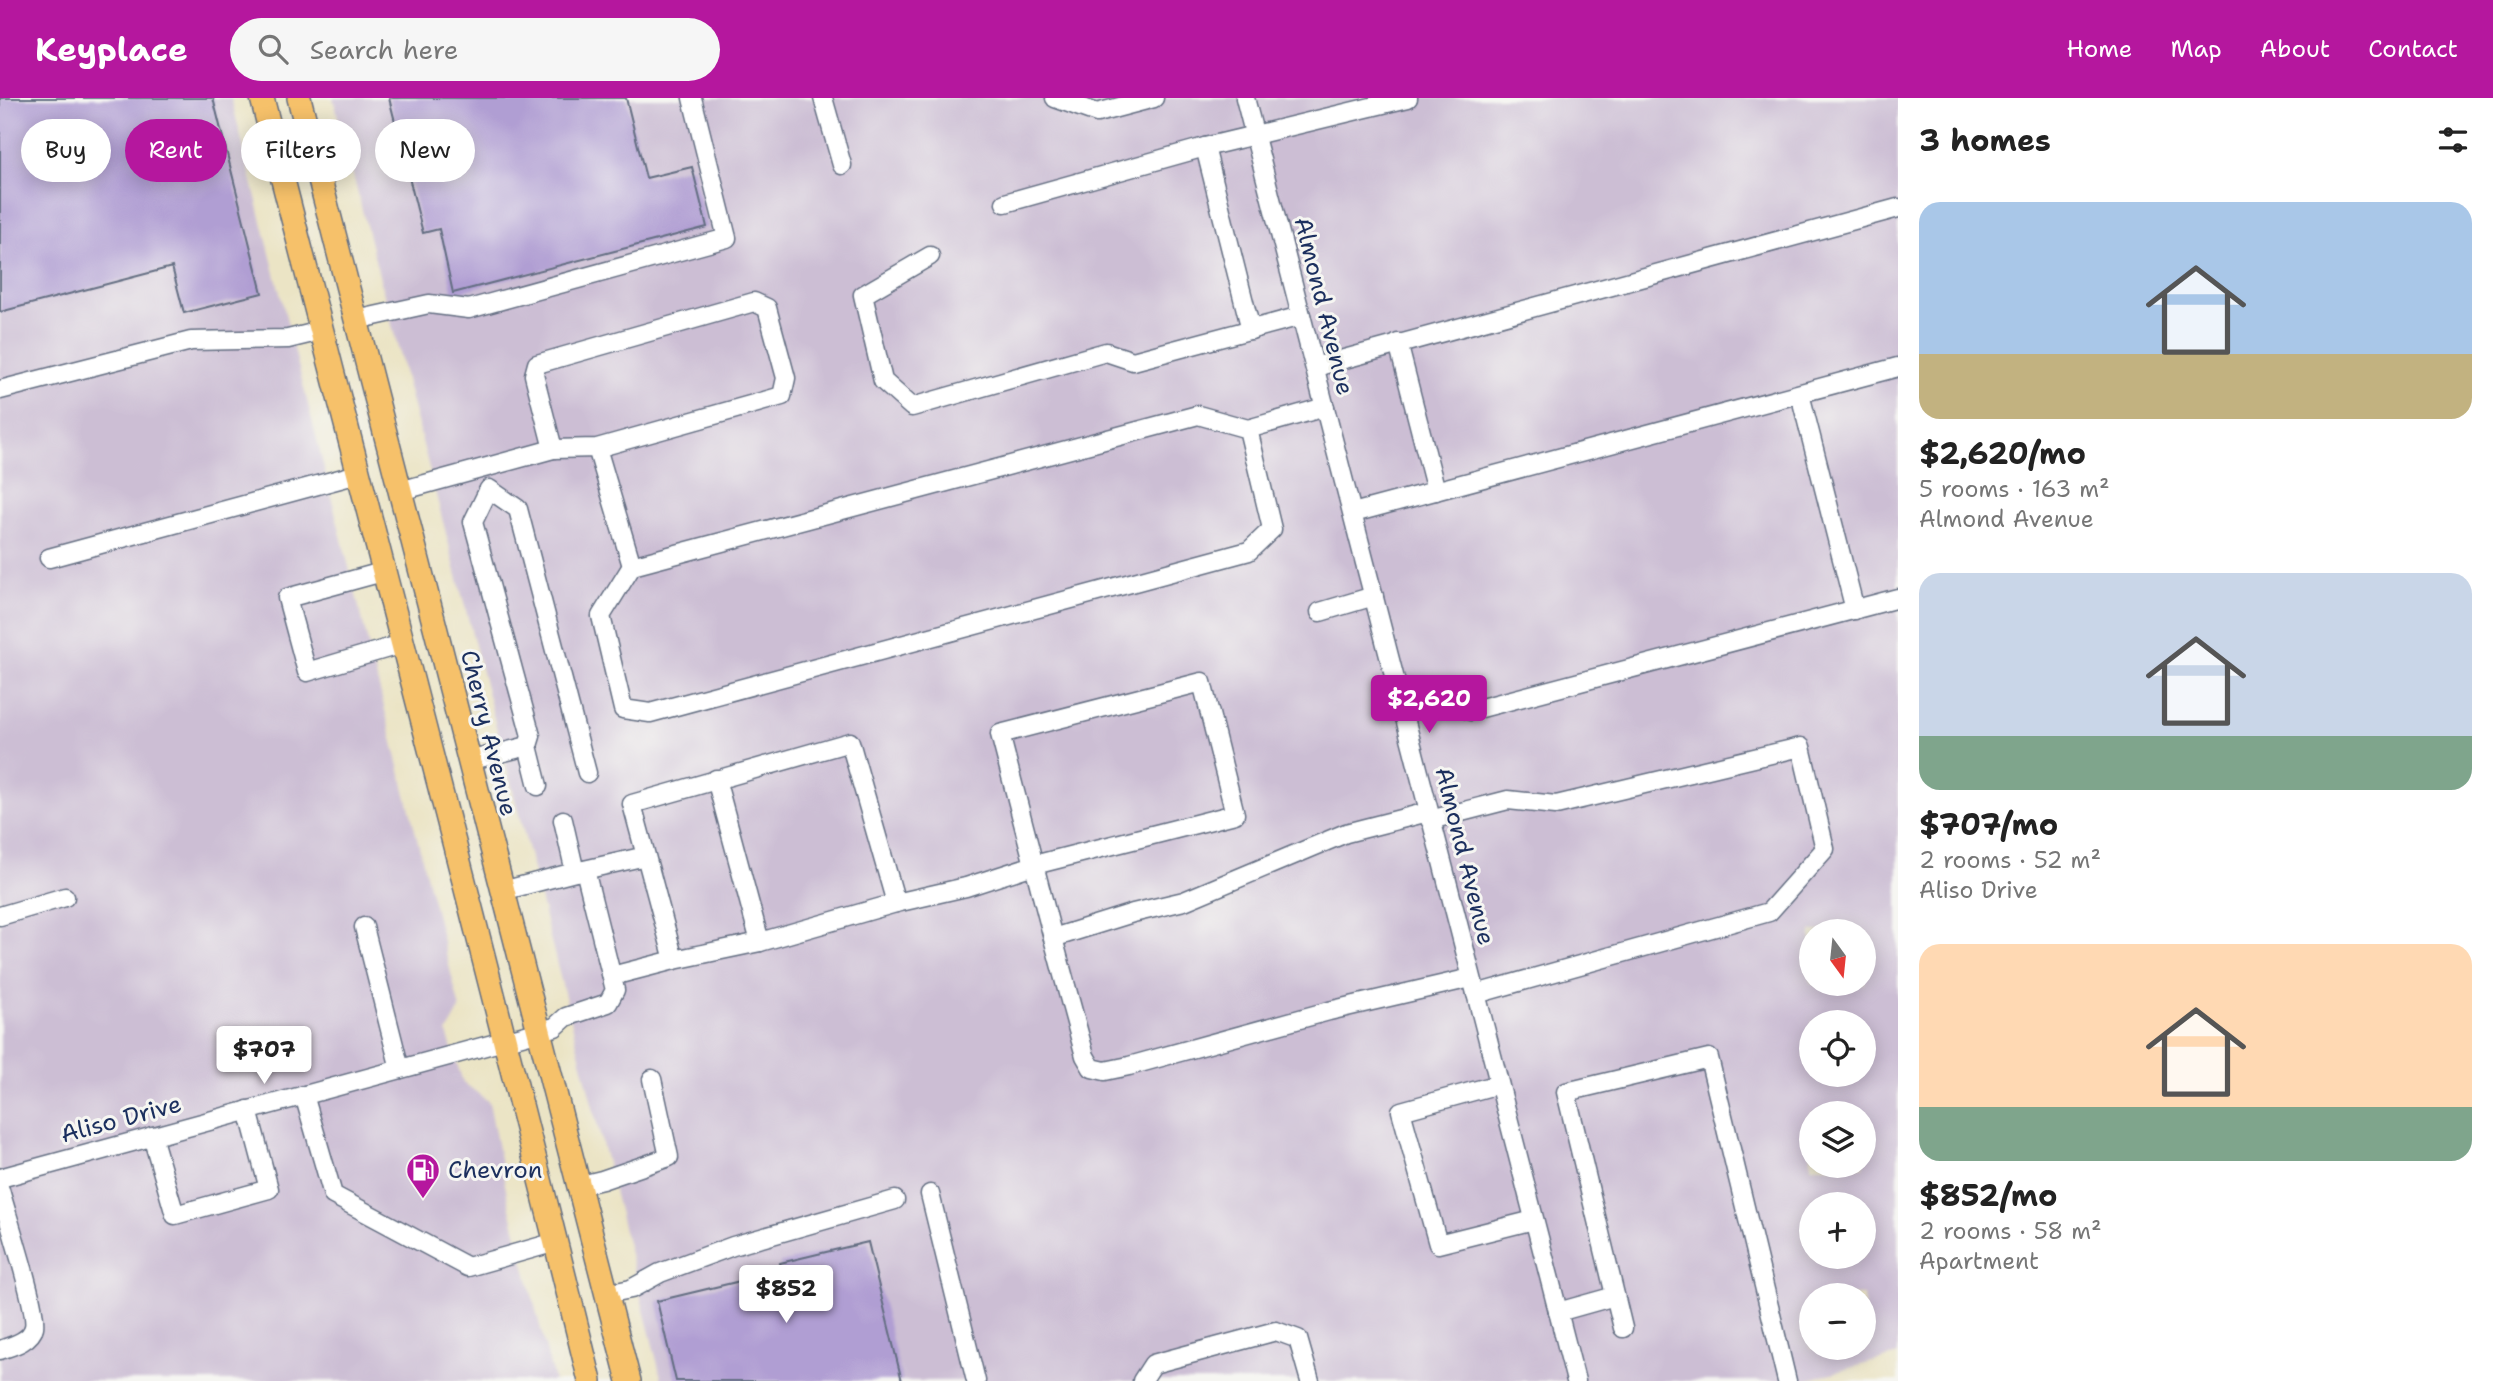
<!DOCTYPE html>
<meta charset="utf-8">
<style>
:root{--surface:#fff;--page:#f6f6f6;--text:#222;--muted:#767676;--accent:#b5179e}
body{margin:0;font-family:"Shantell Sans",sans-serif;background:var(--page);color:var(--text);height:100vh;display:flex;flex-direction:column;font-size:26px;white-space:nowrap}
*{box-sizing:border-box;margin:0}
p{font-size:23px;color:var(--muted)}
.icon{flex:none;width:38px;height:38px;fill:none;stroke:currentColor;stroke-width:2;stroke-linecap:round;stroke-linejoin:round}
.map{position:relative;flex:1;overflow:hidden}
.details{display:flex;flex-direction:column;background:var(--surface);width:595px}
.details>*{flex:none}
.hud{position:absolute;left:21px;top:21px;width:665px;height:63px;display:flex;gap:14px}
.needle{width:46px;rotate:165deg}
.buttons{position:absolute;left:1799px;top:821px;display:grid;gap:14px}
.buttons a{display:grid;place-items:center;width:77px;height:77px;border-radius:50%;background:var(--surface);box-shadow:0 4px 18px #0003;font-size:35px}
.price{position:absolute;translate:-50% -60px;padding:0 16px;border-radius:7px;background:#fff;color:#222;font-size:23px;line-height:46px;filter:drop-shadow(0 2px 4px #0008)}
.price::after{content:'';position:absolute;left:50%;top:42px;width:21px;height:16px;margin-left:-10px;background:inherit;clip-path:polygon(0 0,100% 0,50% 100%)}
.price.on{background:var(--accent);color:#fff}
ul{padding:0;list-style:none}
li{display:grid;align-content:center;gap:14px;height:371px;padding:0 21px}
li span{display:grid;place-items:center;height:217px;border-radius:21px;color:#555}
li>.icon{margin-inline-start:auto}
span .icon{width:126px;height:126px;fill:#fffc;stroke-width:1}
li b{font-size:30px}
h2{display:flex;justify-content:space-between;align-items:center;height:84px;padding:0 21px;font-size:30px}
.chip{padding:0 24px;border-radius:32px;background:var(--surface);box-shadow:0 4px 18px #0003;font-size:24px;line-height:63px}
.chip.on{background:var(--accent);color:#fff}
header{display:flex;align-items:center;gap:42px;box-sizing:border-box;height:98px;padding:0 35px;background:var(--accent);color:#fff}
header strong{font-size:33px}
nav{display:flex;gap:38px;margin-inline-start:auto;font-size:24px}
.search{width:490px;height:63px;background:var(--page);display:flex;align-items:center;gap:18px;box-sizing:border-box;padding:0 24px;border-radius:38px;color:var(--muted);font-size:26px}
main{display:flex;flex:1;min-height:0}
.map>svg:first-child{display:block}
.industrial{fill:#ccbed4;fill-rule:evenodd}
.building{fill:#b09ed3}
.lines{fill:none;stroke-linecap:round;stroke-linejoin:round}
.minor-casing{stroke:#646e82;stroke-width:21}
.major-casing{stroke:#646e82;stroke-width:26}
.minor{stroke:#fff;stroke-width:18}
.major{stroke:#f6c16b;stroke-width:23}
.labels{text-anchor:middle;stroke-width:6;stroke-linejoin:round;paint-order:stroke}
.street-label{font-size:24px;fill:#1b2f5e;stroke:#f6f6f2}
.poi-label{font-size:24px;fill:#1b2f5e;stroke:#f6f6f2;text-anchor:start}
</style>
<header>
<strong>Keyplace</strong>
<div class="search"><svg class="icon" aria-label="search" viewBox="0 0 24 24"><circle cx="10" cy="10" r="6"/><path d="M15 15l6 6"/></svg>Search here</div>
<nav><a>Home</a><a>Map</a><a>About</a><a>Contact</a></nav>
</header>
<main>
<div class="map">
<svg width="1898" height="1283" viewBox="0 0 1898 1283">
<rect width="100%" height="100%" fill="#f6f6f2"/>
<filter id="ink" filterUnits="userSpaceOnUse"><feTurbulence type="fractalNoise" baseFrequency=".0143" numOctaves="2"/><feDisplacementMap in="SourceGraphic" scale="14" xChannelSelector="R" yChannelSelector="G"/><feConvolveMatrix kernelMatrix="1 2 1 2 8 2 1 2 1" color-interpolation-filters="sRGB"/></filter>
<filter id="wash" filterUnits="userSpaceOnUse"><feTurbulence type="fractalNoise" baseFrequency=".00686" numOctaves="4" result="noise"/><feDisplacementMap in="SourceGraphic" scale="28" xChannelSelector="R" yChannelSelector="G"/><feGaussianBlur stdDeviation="1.57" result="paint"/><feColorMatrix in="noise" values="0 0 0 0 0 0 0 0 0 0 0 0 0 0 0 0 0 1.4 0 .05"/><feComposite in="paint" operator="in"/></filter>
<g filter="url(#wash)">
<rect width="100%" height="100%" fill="#ebe4c5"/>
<!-- industrial -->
<g class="industrial">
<path d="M0,0h231l229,911 -13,24 16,49 26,20 19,98 46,181h-554z"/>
<path d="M333,0h1565v1257l-95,26h-1141l-139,-551zM1811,833h53v53h-53zM1811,924h53v52h-53zM1811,1015h53v53h-53zM1811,1106h53v52h-53zM1811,1197h53v53h-53z"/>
</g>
<g id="blocks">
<!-- building -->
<g class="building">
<path d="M0,0h213l49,195 -78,20 -12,-46 -172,45z"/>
<path d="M389,0h237l20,80 46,-11 15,60 -254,66 -14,-64 -16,4z"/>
<path d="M868,1144l34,139h-226l-19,-80 125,-30 -2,-8z"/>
</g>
</g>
</g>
<g filter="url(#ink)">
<use href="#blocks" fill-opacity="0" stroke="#646e82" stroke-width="2"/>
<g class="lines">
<!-- minor casing -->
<g class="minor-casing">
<g id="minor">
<path d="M823,0l19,67"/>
<path d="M1055,0l42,15 57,-15"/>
<path d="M1245,0l331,1283"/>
<path d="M1205,49l46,183"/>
<path d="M1005,105l200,-56 203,-49"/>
<path d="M930,158l-67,39 20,86 29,26 194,-55 27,9 168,-45"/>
<path d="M356,222l73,-16 40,5 258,-71 -35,-140"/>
<path d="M1398,245l38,148"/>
<path d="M1315,269l583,-159"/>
<path d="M0,292l191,-49 97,-2 33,-8"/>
<path d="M1800,296l55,216"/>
<path d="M1248,331l-50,-14 -566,151 -31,50 22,93 27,4 599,-162 23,-22 -24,-100 77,-22"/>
<path d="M597,350l185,-52 4,-18 -19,-70 -13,-6 -217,62 -3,11 19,74 44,-1 35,118"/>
<path d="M400,393l153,-42"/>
<path d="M1353,415l545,-146"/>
<path d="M49,460l309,-84"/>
<path d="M386,473l-99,27 20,74 95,-28"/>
<path d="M1320,514l54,-16"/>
<path d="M1470,613l428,-113"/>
<path d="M528,648l10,40"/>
<path d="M468,663l60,-15 3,-10 -58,-214 16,-33 29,20 69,264"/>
<path d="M716,681l44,163"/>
<path d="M1428,714l-82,21 -162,68 -51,12 -80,25 32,118 7,12 13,3 24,-5 200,-55 142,-33"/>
<path d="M1430,722l78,-20 48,5 245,-58 24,102 -56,63 -293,82"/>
<path d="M575,774l71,-16 28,104 86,-18 136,-39 -46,-161 -218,62 14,52"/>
<path d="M502,793l73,-19 -12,-52"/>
<path d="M896,805l70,-16 68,-22 -34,-131 202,-52 33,132 -201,51 19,73"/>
<path d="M0,818l65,-19"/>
<path d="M364,829l36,142"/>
<path d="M612,878l62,-16"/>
<path d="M1499,986l-98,27 37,133 96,-24"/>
<path d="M304,997l29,100 135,72 88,-25"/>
<path d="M152,1038l23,79 94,-26 -21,-79"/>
<path d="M0,1080l555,-151 11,-10 42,-14 7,-13 -30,-120"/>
<path d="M577,1088l25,-6 67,-23 -17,-78"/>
<path d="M0,1092c6,23 38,120 34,137 -3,14 -22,19 -34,23"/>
<path d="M930,1096l46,187"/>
<path d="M606,1196l25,-5 29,-16 73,-27 162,-46"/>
<path d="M1558,1214l57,-16"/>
<path d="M1623,1230l-57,-236 143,-34 78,323"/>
<path d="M1142,1283l11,-17 123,-33 22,8 12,42"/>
</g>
</g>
<!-- major casing -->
<g class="major-casing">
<g id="major">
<path d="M262,0c109,428 223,854 328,1283"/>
<path d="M299,0l330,1283"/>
</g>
</g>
<!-- minor -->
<use href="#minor" class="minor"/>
<!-- major -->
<use href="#major" class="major"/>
</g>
</g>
<!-- icons -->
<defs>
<g id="fuel-pin" transform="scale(1.75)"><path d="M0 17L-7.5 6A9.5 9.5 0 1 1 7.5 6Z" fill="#b5179e" stroke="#f6f6f2"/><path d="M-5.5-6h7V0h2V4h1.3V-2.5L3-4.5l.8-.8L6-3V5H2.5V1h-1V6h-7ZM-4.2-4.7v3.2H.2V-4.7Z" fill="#fff"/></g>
</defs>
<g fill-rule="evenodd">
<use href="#fuel-pin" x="423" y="1072"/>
</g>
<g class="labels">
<!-- street labels -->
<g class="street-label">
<text transform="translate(1324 208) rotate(76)" y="8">Almond Avenue</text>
<text transform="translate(489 635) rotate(76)" y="8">Cherry Avenue</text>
<text transform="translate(1465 758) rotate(76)" y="8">Almond Avenue</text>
<text transform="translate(121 1021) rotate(-15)" y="8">Aliso Drive</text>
</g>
<!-- poi labels -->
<g class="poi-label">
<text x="448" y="1080">Chevron</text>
</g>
</g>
</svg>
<div class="buttons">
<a><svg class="needle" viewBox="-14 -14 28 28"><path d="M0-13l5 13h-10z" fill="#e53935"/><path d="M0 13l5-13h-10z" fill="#767676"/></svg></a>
<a><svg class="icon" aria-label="locate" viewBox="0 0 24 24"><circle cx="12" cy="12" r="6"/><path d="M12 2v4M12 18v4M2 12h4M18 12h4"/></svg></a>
<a><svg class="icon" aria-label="layers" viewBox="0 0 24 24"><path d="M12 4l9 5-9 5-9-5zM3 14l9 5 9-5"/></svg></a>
<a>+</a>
<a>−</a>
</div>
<b class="price on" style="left:1429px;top:637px">$2,620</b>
<b class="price" style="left:264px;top:988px">$707</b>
<b class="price" style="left:786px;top:1227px">$852</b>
<div class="hud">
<a class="chip">Buy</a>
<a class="chip on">Rent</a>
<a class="chip">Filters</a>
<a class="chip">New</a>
</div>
</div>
<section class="details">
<h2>3 homes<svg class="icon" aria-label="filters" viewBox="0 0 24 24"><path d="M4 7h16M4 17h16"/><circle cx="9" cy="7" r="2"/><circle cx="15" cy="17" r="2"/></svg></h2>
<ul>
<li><span style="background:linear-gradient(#a9c7e8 70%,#c2b280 0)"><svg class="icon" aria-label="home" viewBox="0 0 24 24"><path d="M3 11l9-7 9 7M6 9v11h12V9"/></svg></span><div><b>$2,620/mo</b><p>5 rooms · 163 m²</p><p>Almond Avenue</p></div></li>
<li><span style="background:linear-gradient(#c9d6e8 75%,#7fa58c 0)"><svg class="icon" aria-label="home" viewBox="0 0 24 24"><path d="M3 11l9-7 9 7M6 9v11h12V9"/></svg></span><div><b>$707/mo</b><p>2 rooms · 52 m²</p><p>Aliso Drive</p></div></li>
<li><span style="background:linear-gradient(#ffd9b3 75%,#7fa58c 0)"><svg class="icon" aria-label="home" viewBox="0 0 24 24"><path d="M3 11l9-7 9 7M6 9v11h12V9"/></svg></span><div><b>$852/mo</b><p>2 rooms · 58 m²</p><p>Apartment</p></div></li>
</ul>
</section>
</main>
